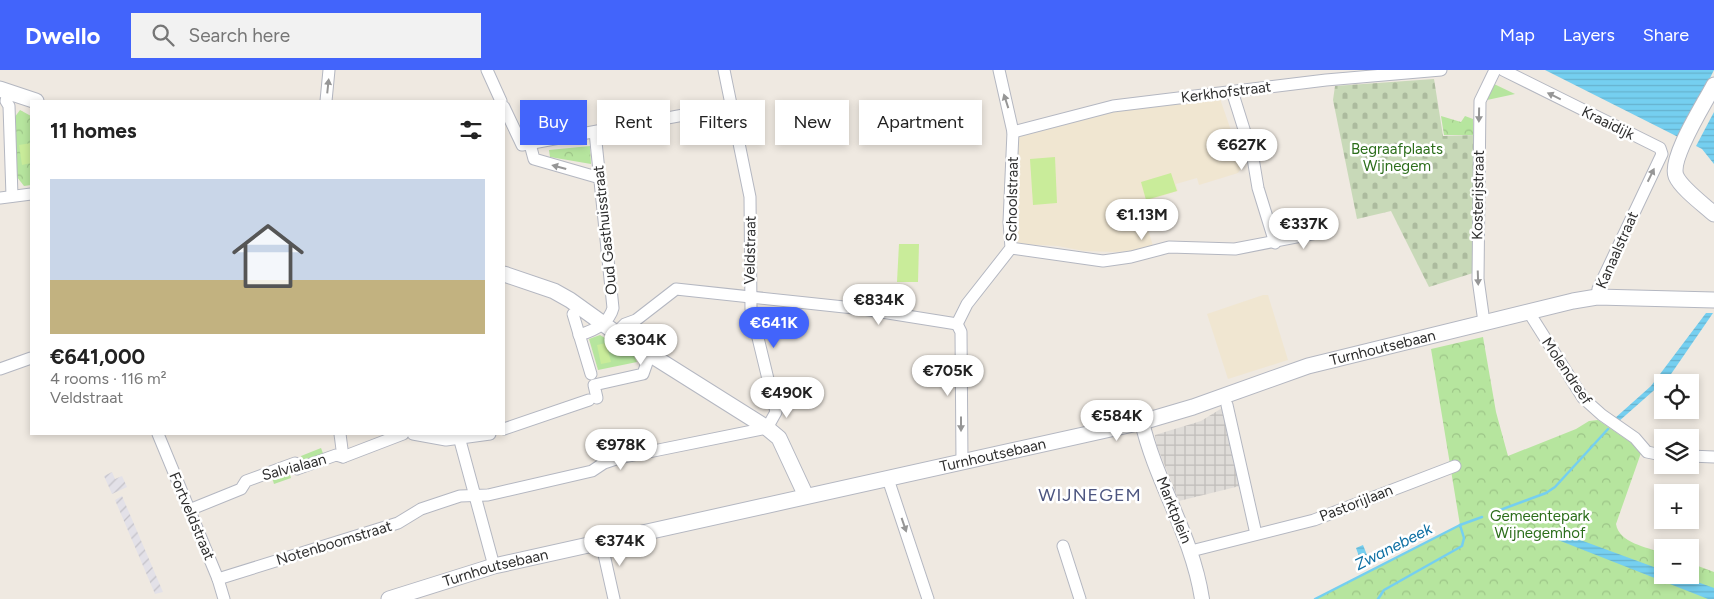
<!DOCTYPE html>
<meta charset="utf-8">
<style>
:root{--surface:#fff;--page:#f2f2f2;--text:#222;--muted:#767676;--accent:#4264fb}
body{margin:0;font-family:Figtree,sans-serif;background:var(--page);color:var(--text);height:100vh;display:flex;flex-direction:column;font-size:19px;white-space:nowrap}
*{box-sizing:border-box;margin:0}
p{font-size:16px;color:var(--muted)}
.icon{flex:none;width:28px;height:28px;fill:none;stroke:currentColor;stroke-width:2;stroke-linecap:round;stroke-linejoin:round}
.map{position:relative;flex:1;overflow:hidden}
.panel{position:absolute;left:30px;top:30px;width:475px;height:335px;display:flex;flex-direction:column;background:var(--surface);border-radius:0px;box-shadow:0 2px 8px #0003}
.panel>*{flex:none}
.top-card{position:absolute;left:520px;top:30px;width:475px;height:45px;display:flex;gap:10px}
.controls{position:absolute;left:1654px;top:304px;display:grid;gap:10px}
.controls a{display:grid;place-items:center;width:45px;height:45px;border-radius:0px;background:var(--surface);box-shadow:0 2px 8px #0003;font-size:25px}
.price{position:absolute;translate:-50% -42px;padding:0 11px;border-radius:18px;background:#fff;color:#222;font-size:16px;line-height:32px;filter:drop-shadow(0 1px 2px #0008)}
.price::after{content:'';position:absolute;left:50%;top:30px;width:15px;height:11px;margin-left:-8px;background:inherit;clip-path:polygon(0 0,100% 0,50% 100%)}
.price.active{background:var(--accent);color:#fff}
ul{padding:0;list-style:none}
li{display:grid;align-content:center;gap:10px;height:265px;padding:0 20px}
li span{display:grid;place-items:center;height:155px;border-radius:0px;color:#555}
li>.icon{margin-inline-start:auto}
span .icon{width:90px;height:90px;fill:#fffc;stroke-width:1}
li b{font-size:21px}
h2{display:flex;justify-content:space-between;align-items:center;height:60px;padding:0 20px;font-size:21px}
.chip{padding:0 18px;border-radius:0px;background:var(--surface);box-shadow:0 2px 8px #0003;font-size:18px;line-height:45px}
.chip.active{background:var(--accent);color:#fff}
header{display:flex;align-items:center;gap:30px;box-sizing:border-box;height:70px;padding:0 25px;background:var(--accent);color:#fff}
header strong{font-size:24px}
nav{display:flex;gap:28px;margin-inline-start:auto;font-size:18px}
.search{width:350px;height:45px;background:var(--page);display:flex;align-items:center;gap:12px;box-sizing:border-box;padding:0 18px;border-radius:0px;color:var(--muted);font-size:19px}
.map>svg:first-child{display:block}
.industrial{fill:url(#industrial-furrows)}
.education{fill:#f0e6d1}
.grass{fill:#b6e59e}
.cemetery{fill:url(#cemetery-stones)}
.park{fill:url(#park-crowns)}
.pitch{fill:#c9ec9a}
.plaza{fill:url(#plaza-grid)}
.water{fill:url(#water-rules)}
.pier{fill:#efe9e1}
.lines{fill:none;stroke-linecap:round;stroke-linejoin:round}
.stream{stroke:#75cff0;stroke-width:2.5}
.minor-casing{stroke:#b4b7c1;stroke-width:13}
.tertiary-casing{stroke:#b4b7c1;stroke-width:16}
.secondary-casing{stroke:#b4b7c1;stroke-width:17}
.minor{stroke:#fff;stroke-width:11}
.tertiary{stroke:#fff;stroke-width:14}
.secondary{stroke:#fff;stroke-width:15}
.oneway{fill:#969696}
.labels{text-anchor:middle;stroke-width:5;stroke-linejoin:round;paint-order:stroke}
.street-label{font-size:15px;fill:#2e2e2e;stroke:#fff}
.park-label{font-size:15px;fill:#2c6e1b;stroke:#fff}
.water-label{font-size:16px;font-style:italic;fill:#0d6fa3;stroke:#fff}
.quarter-label{font-size:18px;letter-spacing:1px;fill:#4d5680;stroke:#fff}
</style>
<header>
<strong>Dwello</strong>
<div class="search"><svg class="icon" aria-label="search" viewBox="0 0 24 24"><circle cx="10" cy="10" r="6"/><path d="M15 15l6 6"/></svg>Search here</div>
<nav><a>Map</a><a>Layers</a><a>Share</a></nav>
</header>
<div class="map">
<svg width="1714" height="529" viewBox="0 0 1714 529">
<defs>
<pattern id="industrial-furrows" width="10" height="10" patternUnits="userSpaceOnUse" patternTransform="scale(1.25)"><rect width="10" height="10" fill="#e3e1e8"/><path d="M-1 1l2-2M0 10L10 0M9 11l2-2" fill="none" stroke="#c3c1c7"/></pattern>
<pattern id="cemetery-stones" width="16" height="16" patternUnits="userSpaceOnUse" patternTransform="scale(1.25)"><rect width="16" height="16" fill="#c8d9b8"/><path d="M2 7V4a2 2 0 0 1 4 0v3zM10 15v-3a2 2 0 0 1 4 0v3z" fill="#acbb9e"/></pattern>
<pattern id="park-crowns" width="20" height="18" patternUnits="userSpaceOnUse" patternTransform="scale(1.25)"><rect width="20" height="18" fill="#b6e59e"/><path d="M2 6a3 3 0 1 1 6 0M12 15a3 3 0 1 1 6 0" fill="none" stroke="#9dc588"/></pattern>
<pattern id="plaza-grid" width="8" height="8" patternUnits="userSpaceOnUse" patternTransform="scale(1.25)"><rect width="8" height="8" fill="#dfdcd8"/><path d="M0 4h8M4 0v8" fill="none" stroke="#c0bdba"/></pattern>
<pattern id="water-rules" width="6" height="5" patternUnits="userSpaceOnUse" patternTransform="scale(1.25)"><rect width="6" height="5" fill="#75cff0"/><path d="M0 2.5h6" fill="none" stroke="#66b2ce"/></pattern>
</defs>
<rect width="100%" height="100%" fill="#efe9e1"/>
<!-- industrial -->
<g class="industrial">
<path d="M112,402l3,7 7,-3 5,11 -15,7 -8,-18z"/>
<path d="M122,426l9,21 32,75 -8,2 -40,-94z"/>
</g>
<!-- education -->
<g class="education">
<path d="M1218,23l25,72 -5,8 -39,12 -2,-7 -21,6 2,7 -38,12 13,43 -4,4 -34,2 -31,-1 -26,-5 -38,-2 -5,-4v-18h-6l4,-90 78,-21z"/>
<path d="M1263,225h5l20,65 -60,19 -21,-65z"/>
</g>
<!-- grass -->
<g class="grass">
<path d="M1494,14l21,10 -28,6z"/>
<path d="M600,265l34,21 3,6 -39,8 -9,-31z"/>
<path d="M321,378l3,8 -20,8 -3,-8z"/>
<path d="M288,398l3,10 -17,6 -3,-10z"/>
</g>
<!-- cemetery -->
<path class="cemetery" d="M1434,9l9,57 32,-1 -2,138 -44,14 -38,-76 -34,8 -24,-119 2,-14z"/>
<!-- park -->
<g class="park">
<path d="M20,40l11,6v69l-7,1 -7,-9 -3,-59z"/>
<path d="M1441,46l20,6 4,-6 8,3v16h-29z"/>
<path d="M590,76l1,18 -41,-7 -1,-7z"/>
<path d="M1483,267l13,75 12,44 68,-27 13,-8 9,-1 38,26 5,7 -25,71c3,19 31,23 46,29v22h28v-12l24,9v27h-399l145,-74 -29,-176z"/>
</g>
<!-- pitch -->
<g class="pitch">
<path d="M31,73v20l-9,2 -3,-20z"/>
<path d="M1055,87l2,46 -24,2 -3,-46z"/>
<path d="M1171,103l6,18 -31,9 -5,-18z"/>
<path d="M899,174h20l-1,38h-21z"/>
<path d="M606,273l5,19 -10,2 -4,-19z"/>
</g>
<!-- plaza -->
<path class="plaza" d="M1227,335l17,80 -65,16 -22,-55 -2,-11 46,-14z"/>
<!-- water -->
<g class="water">
<path d="M1545,0h169v94l-12,-15z"/>
<path d="M1706,243h7l-44,64 -51,45 -4,-3 37,-33z"/>
<path d="M1564,464l98,36v5h16l36,13v11h-6l-150,-59v-4z"/>
<path d="M1363,475l6,15 -8,2 -5,-14z"/>
</g>
<!-- pier -->
<path class="pier" d="M1714,0v42l-19,36 -16,-8z"/>
<g class="lines">
<!-- stream -->
<g class="stream">
<path d="M1492,443l54,-20 9,-6 53,-58"/>
<path d="M1315,529l145,-74 22,-8"/>
<path d="M1378,529l6,-9 78,-44 2,-8 -4,-13"/>
</g>
<!-- minor casing -->
<g class="minor-casing">
<g id="minor">
<path d="M487,0l14,31"/>
<path d="M1503,0l157,78 2,6 -64,135 -1,8"/>
<path d="M1232,21l21,67 5,30 17,55"/>
<path d="M8,22l-2,9 3,5 3,90"/>
<path d="M326,31l3,-31"/>
<path d="M504,37l18,38 210,-39"/>
<path d="M1013,62l100,-26 213,-26 115,-10"/>
<path d="M530,74l4,15 66,19"/>
<path d="M0,128l31,-4"/>
<path d="M1011,178l92,13 28,-4 38,-10 66,2 92,-18"/>
<path d="M1528,241l55,87 19,17 33,23 12,14 15,3"/>
<path d="M573,244l18,60"/>
<path d="M1484,252l-6,-43 2,-178 15,-31"/>
<path d="M957,254l10,-20 44,-56 -2,-26 4,-90 -14,-62"/>
<path d="M957,254l4,8 1,130"/>
<path d="M616,263l9,-9 11,-4 40,-31 187,20 94,15"/>
<path d="M579,265c14,-4 30,-12 34,-27l-18,-176"/>
<path d="M0,299l31,-11"/>
<path d="M597,328l-3,-13 49,-11 7,-20"/>
<path d="M1227,335l29,129"/>
<path d="M504,359l85,-29"/>
<path d="M158,364l60,145 6,20"/>
<path d="M340,364l3,23"/>
<path d="M413,364l33,6 44,-6"/>
<path d="M456,364l3,3 35,129"/>
<path d="M1690,386l24,1"/>
<path d="M888,409l40,120"/>
<path d="M189,440l52,-21 5,-8 49,-18 2,6 39,-14 7,2 60,-23"/>
<path d="M601,471l13,58"/>
<path d="M1063,476l17,53"/>
<path d="M1191,481l123,-31 141,-54"/>
<path d="M218,509l180,-56 23,-14 39,-13 28,-1 104,-24 12,-8 15,-5 148,-30 9,-16 -25,-103 -1,-112 -26,-127"/>
</g>
</g>
<!-- tertiary casing -->
<g class="tertiary-casing">
<path id="tertiary" d="M1142,352c14,61 50,112 60,177"/>
</g>
<!-- secondary casing -->
<g class="secondary-casing">
<g id="secondary">
<path d="M1714,15c-9,18 -45,73 -38,91 5,12 28,29 38,38"/>
<path d="M0,19l36,12"/>
<path d="M504,204l50,17 16,9 46,33 151,95 12,10 27,58"/>
<path id="s1" d="M389,529l105,-33 648,-144 51,-15 115,-41 265,-65 24,-4 117,3"/>
</g>
</g>
<!-- minor -->
<use href="#minor" class="minor"/>
<!-- tertiary -->
<use href="#tertiary" class="tertiary"/>
<!-- secondary -->
<use href="#secondary" class="secondary"/>
</g>
<!-- one-way arrows -->
<defs><path id="oneway-solid" d="M-6-.8H1V-3.2L6.5 0L1 3.2V.8H-6Z" transform="scale(1.25)"/></defs>
<g class="oneway">
<use href="#oneway-solid" transform="translate(328 16) rotate(-84)"/>
<use href="#oneway-solid" transform="translate(1554 26) rotate(-154)"/>
<use href="#oneway-solid" transform="translate(1006 31) rotate(-108)"/>
<use href="#oneway-solid" transform="translate(1479 45) rotate(91)"/>
<use href="#oneway-solid" transform="translate(559 97) rotate(-165)"/>
<use href="#oneway-solid" transform="translate(1651 105) rotate(-64)"/>
<use href="#oneway-solid" transform="translate(1478 208) rotate(88)"/>
<use href="#oneway-solid" transform="translate(961 354) rotate(90)"/>
<use href="#oneway-solid" transform="translate(904 455) rotate(71)"/>
</g>
<g class="labels">
<!-- street labels -->
<g class="street-label">
<text transform="translate(1226 22) rotate(-7)" y="5">Kerkhofstraat</text>
<text transform="translate(1608 53) rotate(26)" y="5">Kraaidijk</text>
<text transform="translate(1478 125) rotate(-89)" y="5">Kosterijstraat</text>
<text transform="translate(1012 129) rotate(-89)" y="5">Schoolstraat</text>
<text transform="translate(605 160) rotate(-96)" y="5">Oud Gasthuisstraat</text>
<text transform="translate(750 180) rotate(-89)" y="5">Veldstraat</text>
<text transform="translate(1617 180) rotate(-66)" y="5">Kanaalstraat</text>
<text dy="5" stroke="none"><textPath href="#s1" startOffset="1026">Turnhoutsebaan</textPath></text>
<text transform="translate(1567 301) rotate(56)" y="5">Molendreef</text>
<text dy="5" stroke="none"><textPath href="#s1" startOffset="621">Turnhoutsebaan</textPath></text>
<text transform="translate(294 397) rotate(-15)" y="5">Salvialaan</text>
<text transform="translate(1356 433) rotate(-21)" y="5">Pastorijlaan</text>
<text transform="translate(1174 440) rotate(68)" y="5">Marktplein</text>
<text transform="translate(192 446) rotate(67)" y="5">Fortveldstraat</text>
<text transform="translate(334 473) rotate(-17)" y="5">Notenboomstraat</text>
<text dy="5" stroke="none"><textPath href="#s1" startOffset="111">Turnhoutsebaan</textPath></text>
</g>
<!-- park labels -->
<g class="park-label">
<text x="1397" y="84">Begraafplaats<tspan x="1397" dy="17">Wijnegem</tspan></text>
<text x="1540" y="451">Gemeentepark<tspan x="1540" dy="17">Wijnegemhof</tspan></text>
</g>
<!-- water labels -->
<g class="water-label">
<text transform="translate(1393 476) rotate(-27)" y="6">Zwanebeek</text>
</g>
<!-- quarter labels -->
<g class="quarter-label">
<text x="1090" y="431">WIJNEGEM</text>
</g>
</g>
</svg>
<div class="controls">
<a><svg class="icon" aria-label="locate" viewBox="0 0 24 24"><circle cx="12" cy="12" r="6"/><path d="M12 2v4M12 18v4M2 12h4M18 12h4"/></svg></a>
<a><svg class="icon" aria-label="layers" viewBox="0 0 24 24"><path d="M12 4l9 5-9 5-9-5zM3 14l9 5 9-5"/></svg></a>
<a>+</a>
<a>−</a>
</div>
<b class="price" style="left:1242px;top:101px">€627K</b>
<b class="price" style="left:1142px;top:171px">€1.13M</b>
<b class="price" style="left:1304px;top:180px">€337K</b>
<b class="price" style="left:879px;top:256px">€834K</b>
<b class="price active" style="left:774px;top:279px">€641K</b>
<b class="price" style="left:641px;top:296px">€304K</b>
<b class="price" style="left:948px;top:327px">€705K</b>
<b class="price" style="left:787px;top:349px">€490K</b>
<b class="price" style="left:1117px;top:372px">€584K</b>
<b class="price" style="left:621px;top:401px">€978K</b>
<b class="price" style="left:620px;top:497px">€374K</b>
<div class="top-card">
<a class="chip active">Buy</a>
<a class="chip">Rent</a>
<a class="chip">Filters</a>
<a class="chip">New</a>
<a class="chip">Apartment</a>
</div>
<section class="panel">
<h2>11 homes<svg class="icon" aria-label="filters" viewBox="0 0 24 24"><path d="M4 7h16M4 17h16"/><circle cx="9" cy="7" r="2"/><circle cx="15" cy="17" r="2"/></svg></h2>
<ul>
<li><span style="background:linear-gradient(#c9d6e8 65%,#c2b280 0)"><svg class="icon" aria-label="home" viewBox="0 0 24 24"><path d="M3 11l9-7 9 7M6 9v11h12V9"/></svg></span><div><b>€641,000</b><p>4 rooms · 116 m²</p><p>Veldstraat</p></div></li>
</ul>
</section>
</div>
